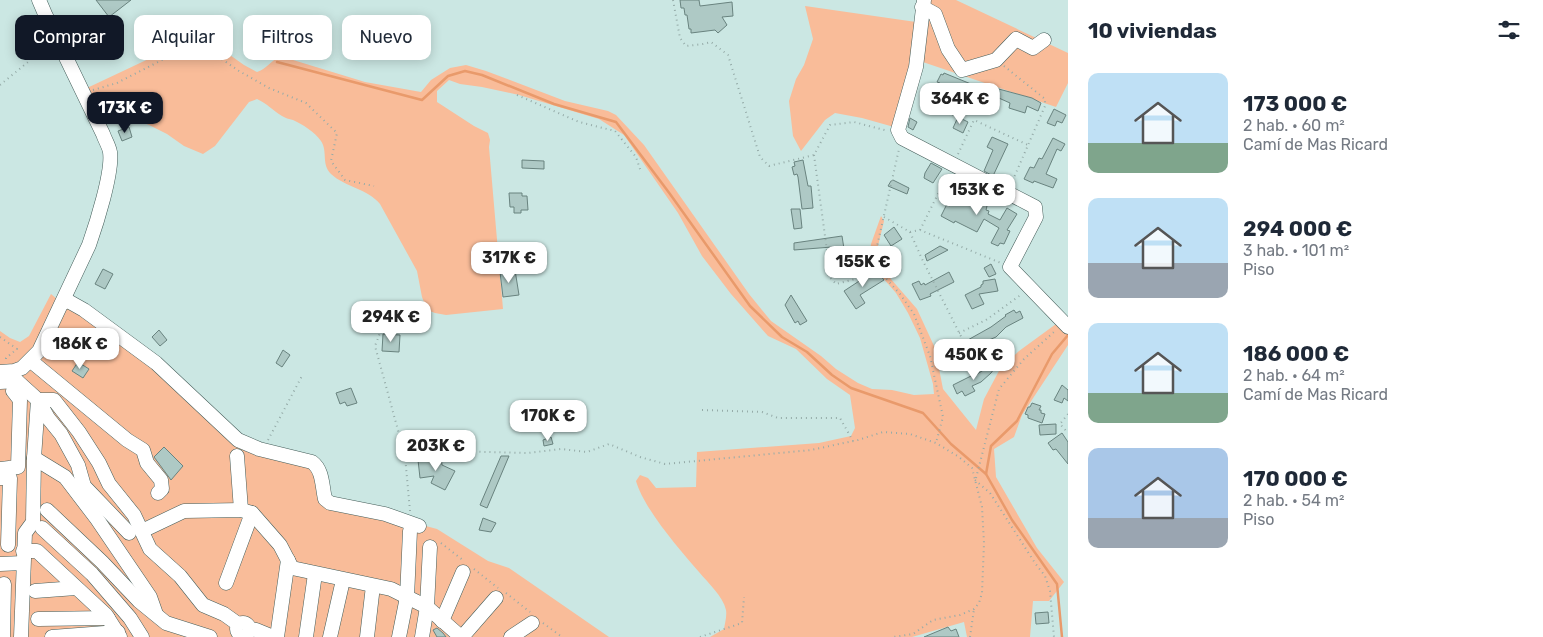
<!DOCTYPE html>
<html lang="es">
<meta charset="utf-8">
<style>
:root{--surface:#fff;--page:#f6f6f7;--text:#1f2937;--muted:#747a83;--accent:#111827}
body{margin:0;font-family:Rubik,sans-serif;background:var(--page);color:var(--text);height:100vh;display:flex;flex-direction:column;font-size:19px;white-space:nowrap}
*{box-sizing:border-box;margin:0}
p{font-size:16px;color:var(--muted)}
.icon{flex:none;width:28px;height:28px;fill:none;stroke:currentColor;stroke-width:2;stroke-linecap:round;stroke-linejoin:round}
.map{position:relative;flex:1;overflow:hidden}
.sheet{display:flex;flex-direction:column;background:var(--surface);width:475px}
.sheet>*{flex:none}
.hud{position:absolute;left:15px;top:15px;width:475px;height:45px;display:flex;gap:10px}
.price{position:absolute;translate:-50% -42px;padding:0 11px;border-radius:10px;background:#fff;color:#222;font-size:16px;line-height:32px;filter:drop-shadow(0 1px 2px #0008)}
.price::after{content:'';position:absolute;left:50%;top:30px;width:15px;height:11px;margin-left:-8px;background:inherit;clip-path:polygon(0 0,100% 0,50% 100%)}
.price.active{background:var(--accent);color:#fff}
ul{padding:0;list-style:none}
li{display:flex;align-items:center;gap:15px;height:125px;padding:0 20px}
li span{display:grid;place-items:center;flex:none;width:140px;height:100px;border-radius:10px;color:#555}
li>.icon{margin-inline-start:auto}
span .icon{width:60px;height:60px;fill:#fffc;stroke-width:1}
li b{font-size:21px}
h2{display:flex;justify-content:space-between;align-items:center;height:60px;padding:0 20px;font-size:21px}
.tag{padding:0 18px;border-radius:10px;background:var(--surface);box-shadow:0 2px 12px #0003;font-size:18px;line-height:45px}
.tag.active{background:var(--accent);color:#fff}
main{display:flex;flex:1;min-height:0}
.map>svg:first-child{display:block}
.green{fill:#f9bc99}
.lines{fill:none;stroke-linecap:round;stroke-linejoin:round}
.stream{stroke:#e99a6b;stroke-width:2.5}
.building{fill:#aec9c5;stroke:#69837f}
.minor-casing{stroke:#445d59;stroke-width:15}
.path{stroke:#95aba8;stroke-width:2;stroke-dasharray:1 4;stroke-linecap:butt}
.minor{stroke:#fff;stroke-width:14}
</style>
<main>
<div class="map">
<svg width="1068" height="637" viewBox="0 0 1068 637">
<rect width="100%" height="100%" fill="#cbe7e3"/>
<!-- green -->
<g class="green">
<path d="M930,0h26l112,53v30l-12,24 -145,-49 -4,22 -13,47 -32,-9 -27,-5 -10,7 -24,31 -8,-15 -4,-35 7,-22 8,-14 9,-26 -8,-33 118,17z"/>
<path d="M193,38l20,5 31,22 13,7c9,-3 14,-11 23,-16l85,26 56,10 10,-12 19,-12 16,-3 20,6 79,30 43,10 8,4 28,30 105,149 22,27 50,35 15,13 22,14 14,6 20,1 22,5 20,-1 -1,-10 -13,-46 -12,-25 -12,-20 -27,-31 2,-18 10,-28 3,5 -7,29v13l40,46 18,39 8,41 33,41 8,-31 16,-30 19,-18 37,-27h12v21l-46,70 -8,22 -20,12 2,28 41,71 27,34 -15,19h-16l-3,36h-63l-3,-15 -52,15h-202l14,-8c1,-6 3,-13 2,-19 -3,-14 -18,-27 -27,-38 -19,-22 -55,-63 -63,-91l4,-6 8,3 8,10 40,-1 1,-35 122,-9 32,-7 4,-8 -5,-33 -23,-16 -31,-30 -28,-13 -37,-42 -29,-38 -24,-43 -54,-78 -25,-16 -80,-24 -37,-8 -22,-3 -11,-4 -12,11v11l37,24 14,7 2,7 -1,7 14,162 -57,6 -11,-2 -8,-3 -5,-13 -5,-26 -37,-67c-12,-15 -35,-17 -49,-30 -10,-10 -3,-23 -10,-33 -6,-9 -19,-17 -28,-21 -4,-1 -8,-2 -11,-4 -10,-6 -14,-12 -25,-17l-8,3 -34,44 -12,8 -19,-8 -17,-12 -18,-9 -53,-22 -9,-15z"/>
<path d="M51,294l18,15 20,9 34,26 121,103 70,21 7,30 116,31 51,32 21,7 100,69h-609v-306l10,7 10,4 9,-6z"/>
</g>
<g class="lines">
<!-- stream -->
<g class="stream">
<path d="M277,62l145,38 26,-24 17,-5 17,4 72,29 62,18 54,72 80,112 32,31 25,15 25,23 19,13 72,25 28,31 35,30"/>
<path d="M1062,637l-5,-53 -45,-64 -26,-46 5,-28 26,-25 35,-67 16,-19"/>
</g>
</g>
<!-- building -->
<g class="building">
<path d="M96,0h35l-22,17z"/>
<path d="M680,0h19l1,6 32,-4 1,14 -11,1 5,8 -9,8 -3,-3 -24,3v-4h-2l-2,-14h-2l-1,-7h-3z"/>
<path d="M944,73l27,11 -7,17 -4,-1 -7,15 -10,-4 3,-7 -7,-3 2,-11 -4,-1 3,-6 -3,-1 4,-8 2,1z"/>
<path d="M995,88l37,10 9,5 -3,8 -11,-5 -2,7 -16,-5 1,-5 -18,-8z"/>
<path d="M1054,109l12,6 -4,8 -5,-2 -2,5 -8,-3z"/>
<path d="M958,117l10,5 -5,11 -10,-5z"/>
<path d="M910,118l7,4 -4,8 -5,-3z"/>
<path d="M129,127l3,10 -10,4 -4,-10z"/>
<path d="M992,137l16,7 -15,32 -9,-5 9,-21 -6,-3z"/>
<path d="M1053,138l12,6 -4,7 -4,-2 -11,25 11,5 -4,9 -19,-7 -1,2 -9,-4 6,-12 4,1 5,-10 3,1z"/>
<path d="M522,160l22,1v8l-22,-1z"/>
<path d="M803,160l5,26h3l2,22 -11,1 -4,-32 -1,-3 -3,1 -2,-8 3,-1 -1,-4z"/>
<path d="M931,163l11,6 -9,14 -9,-5 1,-5z"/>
<path d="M893,180l16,8 -2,6 -19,-8 3,-5z"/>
<path d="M960,189l27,17 -1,4 3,1 -1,3 12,6 7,-12 10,6 -10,16 3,1 -6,13 -4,-1 -2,3 -7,-3 8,-15 -15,-9 -7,13 -22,-11 -1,2 -13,-7 6,-12 3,2z"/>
<path d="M509,193h13v3h5l1,14h-7v3h-7v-6h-4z"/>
<path d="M791,209h9l2,19 -8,1z"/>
<path d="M894,227l8,12 -11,7 -7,-11z"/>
<path d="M842,236l5,32 -3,1 1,5 -8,1 -5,-28 -38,3v-7z"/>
<path d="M940,246l8,4 -21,11 -2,-6z"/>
<path d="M883,255l4,6 -6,4 -4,-6z"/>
<path d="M991,264l5,10 -7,3 -5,-9z"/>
<path d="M103,269l10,5 -8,15 -10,-5z"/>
<path d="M515,270l4,25 -16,2 -3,-25z"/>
<path d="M876,270l8,10 -24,15 5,8 -9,6 -12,-18z"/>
<path d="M949,272l5,10 -24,12 1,2 -11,4 -8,-16 7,-3 2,4 3,-2 1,2z"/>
<path d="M995,279l3,12 -19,3 5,10 -12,5 -7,-14 16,-8v-2l2,-1v-3z"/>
<path d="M791,295l16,26 -7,4 -2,-4 -3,2 -10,-18z"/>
<path d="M1014,310l2,3 4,-2 3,7 -17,9 -10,10 -26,11 -4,-7 25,-14 15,-11 -1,-1z"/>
<path d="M159,330l8,10 -7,6 -8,-9z"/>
<path d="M383,334l17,1 -1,17 -17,-1z"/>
<path d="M283,350l7,5 -8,12 -6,-4z"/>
<path d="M1001,359l-10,14 -10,9 -9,4 3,5 -10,5 -3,-5 -5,3 -4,-9 20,-10 1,1z"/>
<path d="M78,362l11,7 -6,9 -11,-7z"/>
<path d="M1062,385l6,5v11l-4,-3 -2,5 -8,-3z"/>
<path d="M351,388l6,15 -10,3 -2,-4 -5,2 -4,-11z"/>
<path d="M1032,403l9,3 -2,4h2v3l4,1 -3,9 -14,-5v-3l-3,-1 3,-7h2z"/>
<path d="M538,405l7,22 -10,4 -9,-23z"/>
<path d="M1056,424v10l-16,1 -1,-10z"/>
<path d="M1062,433l6,9v22l-12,-15 -3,1 -5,-7z"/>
<path d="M471,434l1,12 -7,1 -1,-12z"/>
<path d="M551,437l2,7 -9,2 -1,-6z"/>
<path d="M164,447l19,19 -12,14 -17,-23z"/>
<path d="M501,456h8l-22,52 -7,-3z"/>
<path d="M441,457l1,8 13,6 -10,19 -14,-7 3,-7 -14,2 -2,-18z"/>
<path d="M483,518l13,5 -5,9 -12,-2z"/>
<path d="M1048,612l1,11 -13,1 -1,-11z"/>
<path d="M948,627l3,4 5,-2 3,8h-35z"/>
<path d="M437,628l6,5 3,4h-9l-4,-7z"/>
</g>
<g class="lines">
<!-- minor casing -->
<g class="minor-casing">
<g id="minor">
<path d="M924,0l-8,67 -18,63 4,8 133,69 1,10 -26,50 58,60"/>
<path d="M922,7l13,7 13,35 14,21 34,-10 20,-21 17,9 11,-8"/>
<path d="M63,303l5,-2 16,9 72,53 82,77 21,9 53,13c11,8 10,24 13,37l5,4 55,11 34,12"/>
<path d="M31,361l96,79 16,10 4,13 14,17 1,9 -4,4"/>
<path d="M0,372l14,-1 8,-3 17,-17 50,-106c7,-20 24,-73 21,-93 -1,-6 -5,-12 -7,-18l-58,-120 -6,-14"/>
<path d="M0,382l17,-1 21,19 10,18 13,16 17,31 6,21 45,47"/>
<path d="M237,456l4,54"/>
<path d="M34,458l31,19 32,42 53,78 6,17"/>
<path d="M0,469l18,-2 2,-67 -7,-9 4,-10"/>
<path d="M0,478h10l-2,67"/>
<path d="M47,510l55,52 37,39 27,22 44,14"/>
<path d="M42,528l50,46 38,44 12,19"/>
<path d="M142,531l42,-20 57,-1 11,3 28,32 12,23 99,21 36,18 34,30"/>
<path d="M23,551h14l69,64 14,22"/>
<path d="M0,564l23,-1"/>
<path d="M226,583l26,-70"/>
<path d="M35,591l41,-3"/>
<path d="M38,619l70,-1"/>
<path d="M442,621l21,-49"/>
<circle cx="243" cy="629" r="6"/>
<path d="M249,629l7,1 17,7"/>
<path d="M3,637l1,-53"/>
<path d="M21,637l4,-104 8,-11 1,-64 4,-58h16l25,32 20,31 10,21 25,31 16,34 30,27 23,29 21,9 14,10"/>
<path d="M52,637l66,-5"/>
<path d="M277,637l11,-77"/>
<path d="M306,637l9,-63"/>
<path d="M330,637l13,-57"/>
<path d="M367,637l6,-51"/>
<path d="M399,637l8,-40 3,-66"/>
<path d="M422,637l5,-30 3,-60"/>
<path d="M462,637l34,-39"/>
<path d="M511,637l21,-14"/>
</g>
</g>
<!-- path -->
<g class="path">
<path d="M673,0l7,38 6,8 17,-2 8,-2 17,13 32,102 9,9 45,-11 16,-30 24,-3 34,9"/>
<path d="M1004,66l41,33v7l-33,76"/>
<path d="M0,85l28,-23 13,-31"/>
<path d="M93,90l24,-7 80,-41 42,29 30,17 37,15 31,30 -6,28 14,19 29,6"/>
<path d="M517,95l62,27 36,9 21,26 5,15"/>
<path d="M958,154l16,-34 54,25"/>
<path d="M814,155l14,103v17l8,9 19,-5 17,-15"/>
<path d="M884,217l26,15 10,-2 81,33"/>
<path d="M920,230l28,-56"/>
<path d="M910,232l12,27 56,111"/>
<path d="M873,264l27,30 14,20 16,42 13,61 -7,26"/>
<path d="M873,264l26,-115"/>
<path d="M383,325l-8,21 30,110"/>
<path d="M959,333l27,-13 36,-26"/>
<path d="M0,337l17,12 -11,9v3"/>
<path d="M702,410l60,2 16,6h62l13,23"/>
<path d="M1068,414l-8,10 8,9"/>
<path d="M268,440l35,-66"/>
<path d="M976,478l23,-89 25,-30 31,-28"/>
<path d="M975,480l15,13 45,70 10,13 5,15 4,46"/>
<path d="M410,511l-5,-55 40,-5 83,2 33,-4 26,3 22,-8 31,13 25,7 146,-14 47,-10 25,-8 27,2 26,9 23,14 13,11 10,39 2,36 -2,50 -3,10 -5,6 -14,6 -27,5 -20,14 -20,3"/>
<path d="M441,543l23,18"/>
<path d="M474,569l24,19"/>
<path d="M506,593l24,19"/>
<path d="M543,623l19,14"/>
<path d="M700,637l42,-14 2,-26"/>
<path d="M970,637l4,-28"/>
</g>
<!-- minor -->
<use href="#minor" class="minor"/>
</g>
</svg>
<b class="price" style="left:960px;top:125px">364K €</b>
<b class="price active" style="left:125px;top:134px">173K €</b>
<b class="price" style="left:977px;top:216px">153K €</b>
<b class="price" style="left:509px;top:284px">317K €</b>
<b class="price" style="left:863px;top:288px">155K €</b>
<b class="price" style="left:391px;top:343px">294K €</b>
<b class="price" style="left:80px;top:370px">186K €</b>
<b class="price" style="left:974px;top:381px">450K €</b>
<b class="price" style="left:548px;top:442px">170K €</b>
<b class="price" style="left:436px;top:472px">203K €</b>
<div class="hud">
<a class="tag active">Comprar</a>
<a class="tag">Alquilar</a>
<a class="tag">Filtros</a>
<a class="tag">Nuevo</a>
</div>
</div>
<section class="sheet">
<h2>10 viviendas<svg class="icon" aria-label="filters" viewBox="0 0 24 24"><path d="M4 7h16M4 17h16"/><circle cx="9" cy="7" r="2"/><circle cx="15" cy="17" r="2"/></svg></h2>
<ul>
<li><span style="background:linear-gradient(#bfe0f5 70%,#7fa58c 0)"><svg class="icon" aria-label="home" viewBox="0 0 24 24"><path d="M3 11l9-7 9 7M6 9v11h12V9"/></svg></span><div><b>173 000 €</b><p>2 hab. · 60 m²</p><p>Camí de Mas Ricard</p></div></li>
<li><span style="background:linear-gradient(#bfe0f5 65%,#9aa5b1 0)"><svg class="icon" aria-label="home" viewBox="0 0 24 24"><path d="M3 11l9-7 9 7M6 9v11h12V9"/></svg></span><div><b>294 000 €</b><p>3 hab. · 101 m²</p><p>Piso</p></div></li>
<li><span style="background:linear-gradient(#bfe0f5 70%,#7fa58c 0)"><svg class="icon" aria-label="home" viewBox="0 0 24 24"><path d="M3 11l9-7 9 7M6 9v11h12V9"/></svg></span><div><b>186 000 €</b><p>2 hab. · 64 m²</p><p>Camí de Mas Ricard</p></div></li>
<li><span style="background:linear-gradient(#a9c7e8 70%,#9aa5b1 0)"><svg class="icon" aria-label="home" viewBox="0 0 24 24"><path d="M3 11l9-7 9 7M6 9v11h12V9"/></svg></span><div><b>170 000 €</b><p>2 hab. · 54 m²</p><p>Piso</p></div></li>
</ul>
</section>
</main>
